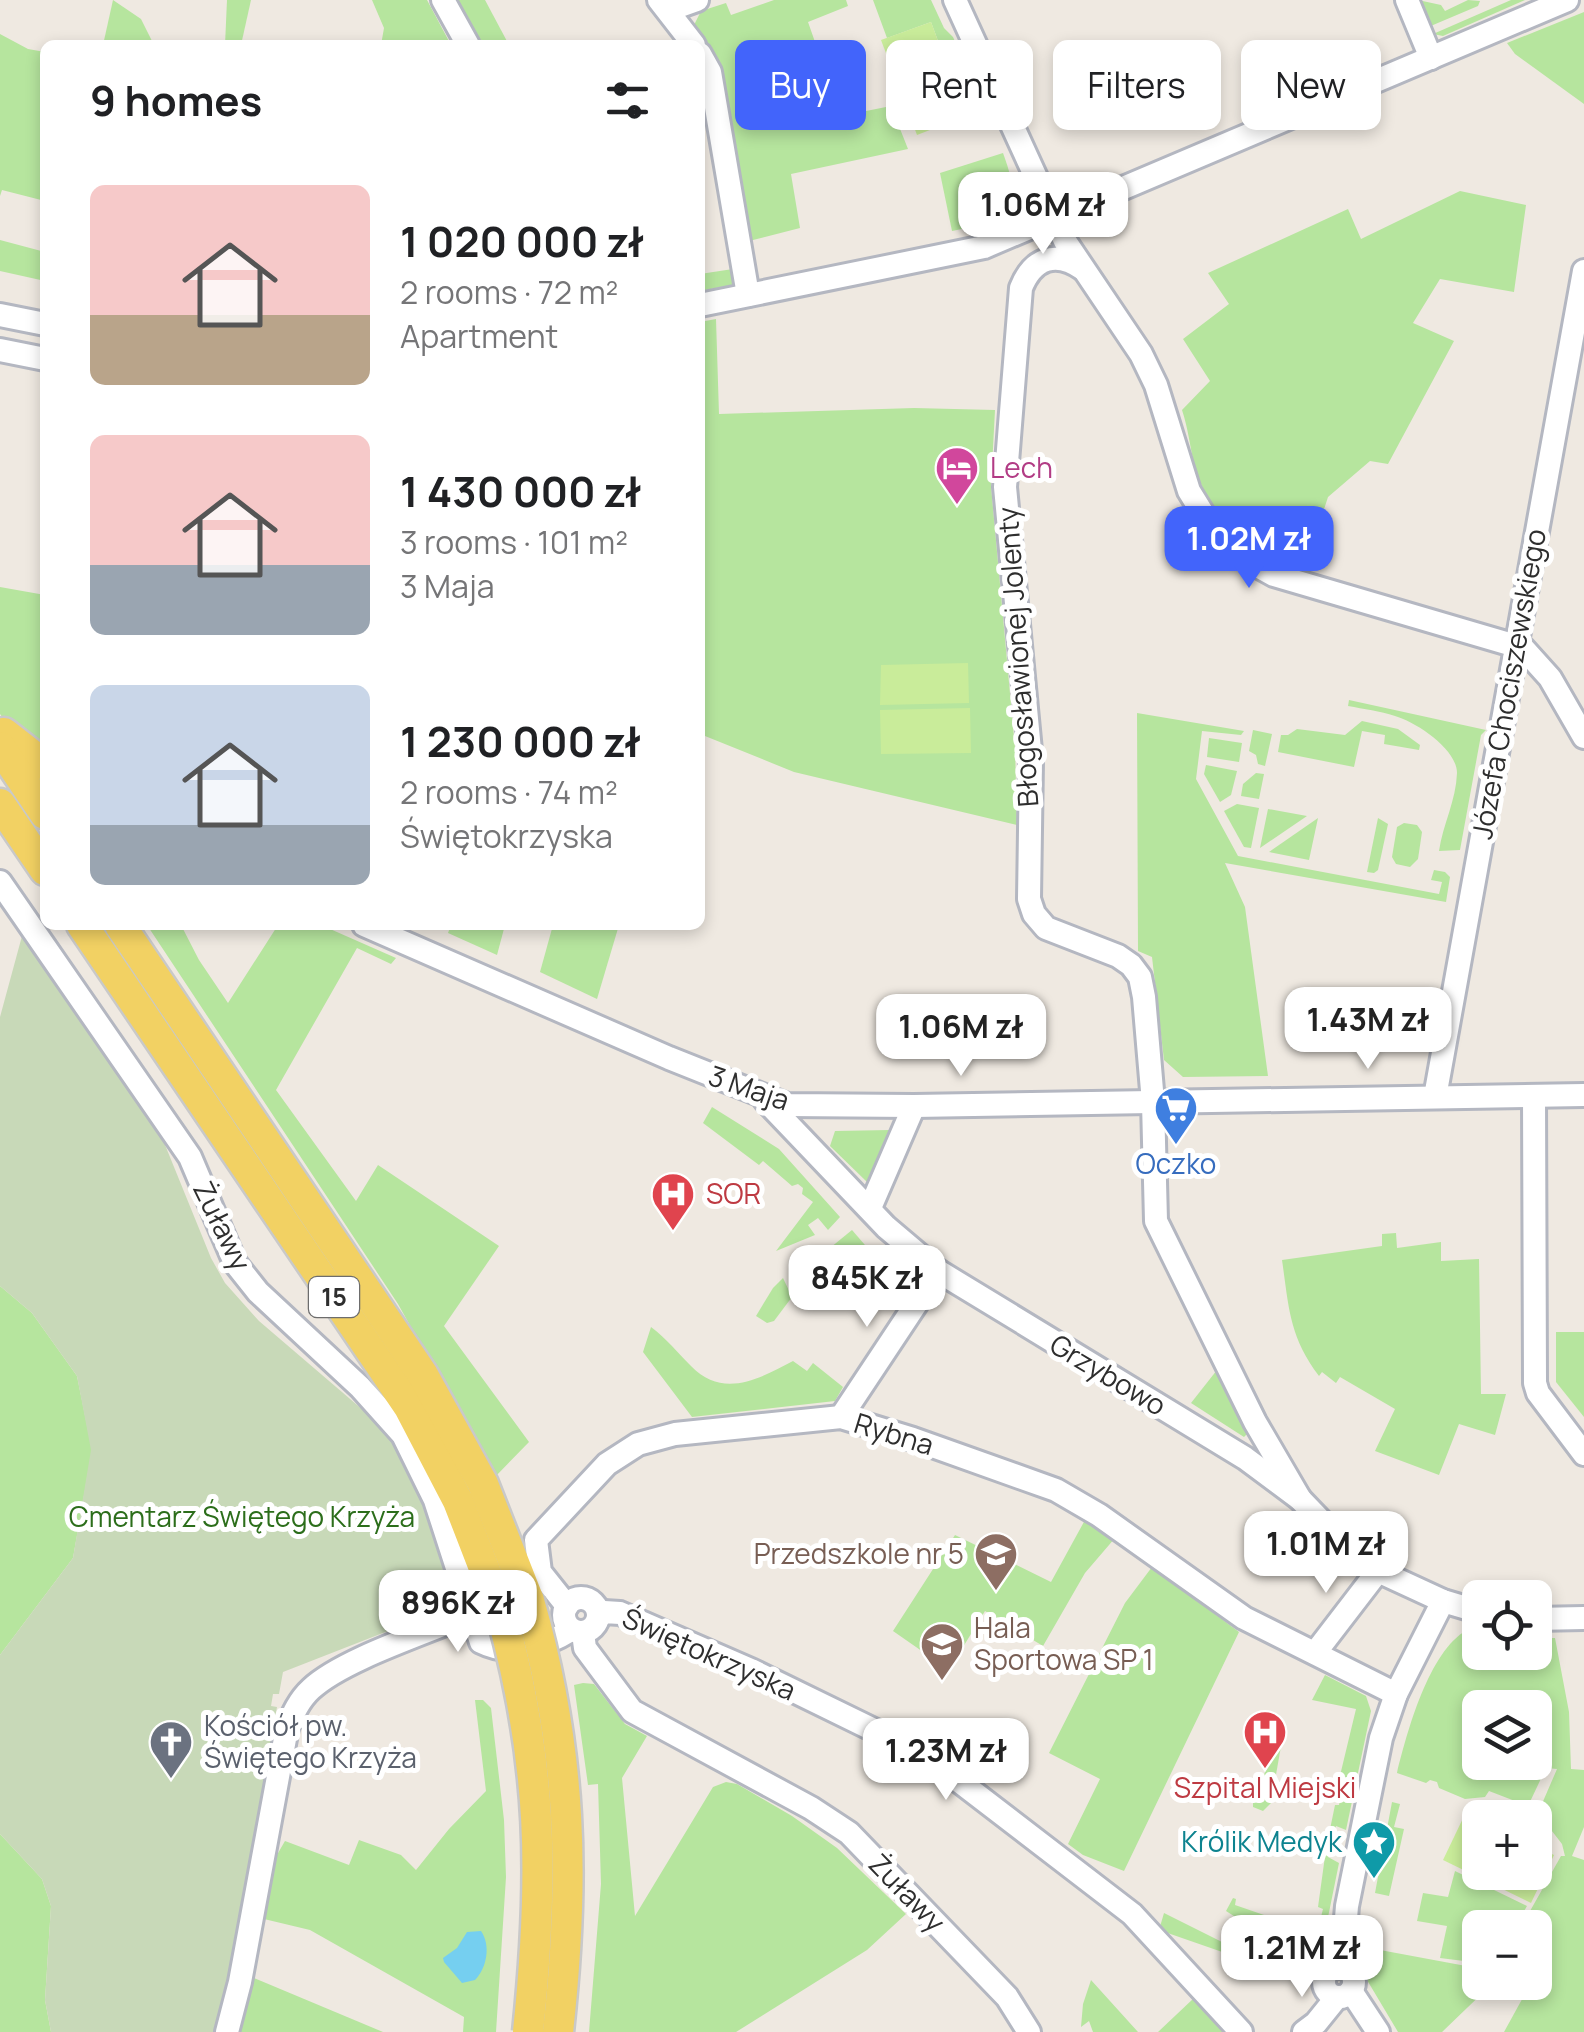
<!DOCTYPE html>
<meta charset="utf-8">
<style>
:root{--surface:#fff;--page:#f6f6f6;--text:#202124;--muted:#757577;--accent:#4264fb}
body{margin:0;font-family:Manrope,sans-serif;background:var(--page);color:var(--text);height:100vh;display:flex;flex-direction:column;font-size:38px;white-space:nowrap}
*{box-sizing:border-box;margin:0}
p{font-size:32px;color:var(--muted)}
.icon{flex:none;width:55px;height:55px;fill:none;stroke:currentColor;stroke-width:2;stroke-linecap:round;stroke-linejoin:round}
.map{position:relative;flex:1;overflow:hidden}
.details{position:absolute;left:40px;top:40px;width:665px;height:890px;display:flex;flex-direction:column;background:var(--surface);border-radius:15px;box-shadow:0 5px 15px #0003}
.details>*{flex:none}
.banner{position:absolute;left:735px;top:40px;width:698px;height:90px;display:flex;gap:20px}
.controls{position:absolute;left:1462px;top:1580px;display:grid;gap:20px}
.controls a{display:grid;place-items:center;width:90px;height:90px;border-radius:15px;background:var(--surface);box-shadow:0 5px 15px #0003;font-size:50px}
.price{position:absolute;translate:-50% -85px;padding:0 22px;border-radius:20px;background:#fff;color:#222;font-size:32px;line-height:65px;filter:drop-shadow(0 2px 5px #0008)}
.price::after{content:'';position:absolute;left:50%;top:60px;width:30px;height:22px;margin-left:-15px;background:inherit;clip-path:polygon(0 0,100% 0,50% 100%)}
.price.selected{background:var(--accent);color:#fff}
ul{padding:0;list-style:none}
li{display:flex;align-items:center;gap:30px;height:250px;padding:0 50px}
li span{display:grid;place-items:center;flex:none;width:280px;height:200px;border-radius:15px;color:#555}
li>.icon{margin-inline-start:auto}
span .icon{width:120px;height:120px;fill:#fffc;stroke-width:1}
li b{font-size:42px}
h2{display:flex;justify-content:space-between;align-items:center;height:120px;padding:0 50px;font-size:42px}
.pill{padding:0 35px;border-radius:15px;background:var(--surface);box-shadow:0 5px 15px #0003;font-size:35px;line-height:90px}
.pill.selected{background:var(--accent);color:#fff}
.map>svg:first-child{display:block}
.green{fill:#b6e59e;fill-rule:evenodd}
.cemetery{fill:#c8d9b8}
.pitch{fill:#c9ec9a}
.water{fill:#75cff0}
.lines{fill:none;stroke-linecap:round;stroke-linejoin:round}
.minor-casing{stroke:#b4b7c1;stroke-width:28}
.major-casing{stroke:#c9c9c9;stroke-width:35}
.minor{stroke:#fff;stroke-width:22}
.major{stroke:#f2d163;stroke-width:30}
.major-bridge-casing{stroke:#c9c9c9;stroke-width:35;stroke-linecap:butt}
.major-bridge{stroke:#f2d163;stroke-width:30}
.labels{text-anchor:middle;stroke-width:10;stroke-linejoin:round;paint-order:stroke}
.shield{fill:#fff;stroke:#6d6d6d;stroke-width:2.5}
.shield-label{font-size:25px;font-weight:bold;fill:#2e2e2e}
.hotel-label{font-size:28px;fill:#b23c85;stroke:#fff;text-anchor:start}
.street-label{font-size:28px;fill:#2e2e2e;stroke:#fff}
.shop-label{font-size:28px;fill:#366cbe;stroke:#fff}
.health-label{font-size:28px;fill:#be3a42;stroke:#fff;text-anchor:start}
.park-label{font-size:28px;fill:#2c6e1b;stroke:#fff}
.education-label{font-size:28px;fill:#785e54;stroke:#fff;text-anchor:end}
.worship-label{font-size:28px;fill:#5b616d;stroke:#fff;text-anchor:start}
.culture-label{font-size:28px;fill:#0d838f;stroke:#fff;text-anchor:end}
</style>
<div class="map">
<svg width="1584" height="2032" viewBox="0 0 1584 2032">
<rect width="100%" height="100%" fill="#efe9e1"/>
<!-- green -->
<g class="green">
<path d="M113,0l28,19 13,26h-51z"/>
<path d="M227,0h24l-10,45h-16z"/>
<path d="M372,0h55l24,45h-70l3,-17z"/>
<path d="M457,0h28l24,45h-27z"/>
<path d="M774,0h72l2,6 -40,16 33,94 50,-10 17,43 -117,25 9,54 -51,13 -55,-216 7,-14 25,-8 5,12z"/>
<path d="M873,0h58l13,28 9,9 32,72 -19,7 -35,-94 -44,16z"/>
<path d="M1418,0l23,5 4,6 23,-11 12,1 -2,5 -52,22z"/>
<path d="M1511,0h14l-82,36 -10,-2z"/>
<path d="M1584,12v92l-69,-50 -8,-11z"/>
<path d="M0,34l28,15 17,3v149l-43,-11 -2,6z"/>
<path d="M1003,153c22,60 6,67 -51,78l-12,-58z"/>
<path d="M1460,191l66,14 -12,87 -74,-13 -27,44 41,18 -66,123 -18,-3 -42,36 -23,71c-50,-14 -97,-50 -111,-104 -4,-18 -6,-36 -12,-54l28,-29 -27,-42 46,-35 -21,-31 140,-64 13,30z"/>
<path d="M0,240l45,12v29l-45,-10z"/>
<path d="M733,269l-1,16 -32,6v-17z"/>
<path d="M716,319l3,95 195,-6 81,2 -4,76 24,262 2,77 -223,-53 -94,-38v-412z"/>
<path d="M0,587l45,8v162l-32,-25 -13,-18z"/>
<path d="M1349,700l137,30 -5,5 -21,115 -21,1c4,-27 17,-50 18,-78 0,-24 -41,-51 -62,-57 -15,-5 -31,-7 -47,-10z"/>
<path d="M1137,713l107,18 -3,4 -39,-4 -6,48 42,77 201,38 3,-12 -11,-2 3,-10 11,2 5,5 -4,25 -221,-39 20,44 23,169 -85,1 -19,-17 -12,-103 -14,-6z"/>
<path d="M1362,721l36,8 22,16 -1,5 -35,-6 1,-9 -23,-4 -8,36 -76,-15 3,-17h7l9,-6 48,6z"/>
<path d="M1253,730l19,4 -7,32 -7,-2 -2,-9 -7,-4z"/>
<path d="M1209,738l33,5 -3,19 -32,-5z"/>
<path d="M1206,765l31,6 -6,24 -11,7 -16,-28z"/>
<path d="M1256,773l8,1 -5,25 -18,-3 2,-12z"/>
<path d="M1237,804l22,4 -8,40 -7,-1 -20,-36z"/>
<path d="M1268,809l39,7 -47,32z"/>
<path d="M1318,818l-9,42 -40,-8z"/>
<path d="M1378,818l10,6 -10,46 -4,3 -7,-1z"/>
<path d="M1404,823l13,2 5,7 -4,27 -8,8 -14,-3 -4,-7 5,-30z"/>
<path d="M147,925h34l18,35 29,43 50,-78h43l75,33 -5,6 -34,-16 -81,142 80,111 22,-36 121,81 -55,80 85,116 -34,35 -97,-173z"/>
<path d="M451,925h54l-8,30 -49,-22z"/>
<path d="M553,925h66l-22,74 -57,-27z"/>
<path d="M712,1107l67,42 61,68 -12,13 -10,-12 -10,7 7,10 -39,16 37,-49 -11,-8 1,-6 -5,-4 -6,2 -29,-25 -4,4 -56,-42z"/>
<path d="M890,1130l-23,52 -37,-36 5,-15z"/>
<path d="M852,1230l19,22 -39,55 -19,-13 12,-42z"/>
<path d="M1396,1233l1,15 44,-6v19l38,-2 2,135h25l-11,41 -36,-11 -20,51 -64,-24 20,-42 -55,-32 -4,6 -14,-11 -3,4c-30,-40 -30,-68 -37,-116l100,-14v-12z"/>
<path d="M783,1278l9,19 -18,24 -7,2 -11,-7 17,-28z"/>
<path d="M0,1286l32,27 45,63 15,74 -19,108 -73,97z"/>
<path d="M651,1327c16,12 26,25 40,39 32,33 68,13 102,-5l14,10 6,-8 30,24 -8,14 -143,16 -49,-65z"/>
<path d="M1556,1332h28v85l-28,-35z"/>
<path d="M1217,1370l31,63 -4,4 -53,-34z"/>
<path d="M1085,1520l30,18 -30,35 -42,73 -58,-35 -36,59 -56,-39 62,-96 96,47z"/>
<path d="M1152,1567l87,65 -115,239 -41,-16 -15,-11 32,-65 -51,-26 76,-150z"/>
<path d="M1467,1630h13v22h55v-14h20l14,74 2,57 13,1v57l-12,29 12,4v172h-80l27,-49 4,-1v-54l-14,-1 40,-71h4l-3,-12 -24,-31 19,-44 -11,-1 -18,38 -39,-15 -4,6 -20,2 -26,-11 -2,-6 -7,-2 -4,3 -29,-10c10,-41 32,-122 70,-143zM1480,1708h55v54h-55z"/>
<path d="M1325,1675l41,21 5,15 -25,119 -10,-4 -4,14 -4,-1 7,-34h4l4,-19 -5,-2 18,-75 -44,-9z"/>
<path d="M583,1683l11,1 31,40 22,12 -25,42 13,138 78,-129 13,-5 11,2 55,32 45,32 69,66 -39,36 -131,82h-147l12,-148 -3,-100 -10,1 -14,-100z"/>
<path d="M475,1700h8l8,8 13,112 2,57 -10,155h-33l1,-15 -154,-87 -46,-11 10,-59 11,-19 64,24 10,-25 42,15 15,15 33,-41 37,-38z"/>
<path d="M1283,1735l-12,68 -8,8 -10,-4v-10z"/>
<path d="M1392,1802l8,2 -6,23 10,2 -15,67 -14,-3z"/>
<path d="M0,1834l42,45 9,27 -6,94 6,32h-51z"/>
<path d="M1326,1849l4,1 -2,7 11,6 -16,79 -79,-27 -16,39 -69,-24 5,-17 60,30 13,-25 -11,-7 7,-13 3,1 -1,6 82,28 6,-24 -5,-2z"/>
<path d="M1455,1871l72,35 -12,21 -35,1v23l-16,10 -24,-3 7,-32 -30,-5 6,-28 25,4z"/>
<path d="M1364,1947l102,19 14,-9v25l13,1 -51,49h-44l-31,-52z"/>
<path d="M254,1978l129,54h-143z"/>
<path d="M1091,1980l47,52h-45l-4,-11 -8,6 2,-23z"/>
<path d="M1194,1998l32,34h-68z"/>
</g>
<!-- cemetery -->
<path class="cemetery" d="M22,936l139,199 50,123 14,25 34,38 132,113 32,61 32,92 -3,19 -169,66 -4,22h-6l-2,12 6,1 -44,263 -16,62h-166l-6,-32 6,-94 -9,-27 -42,-45v-179l73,-97 18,-108 -14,-74 -45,-63 -32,-27v-269z"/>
<!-- pitch -->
<g class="pitch">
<path d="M931,22l35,94 -49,19 -36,-95z"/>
<path d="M968,663l1,40 -89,2 1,-40z"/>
<path d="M970,708l1,45 -90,1 -1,-44z"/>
<path d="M1466,1812l14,7v53h55v-26l19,9 -23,48 -88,-43z"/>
</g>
<!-- water -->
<path class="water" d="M481,1931c10,14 6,37 -6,49l-13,3 -18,-21 -1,-4 14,-10 10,-16z"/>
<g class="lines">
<!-- minor casing -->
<g class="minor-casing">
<g id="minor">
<path d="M443,0l25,45"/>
<path d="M659,0l35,45"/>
<path d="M955,0l110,241 76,113 15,31 33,106 24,39 32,29 29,16 249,73 27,30 34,59"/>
<path d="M1407,0l24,58"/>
<path d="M669,10l28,-10"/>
<path d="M700,54l10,18 38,223"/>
<path d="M1083,269c-27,-19 -50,-11 -62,19l-16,199 26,274 -2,138 5,15 12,14 72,28 13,9 9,12 4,20 9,105 3,119 99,201 45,77"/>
<path d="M700,305l284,-58 583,-247"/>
<path d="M0,315l45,9"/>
<path d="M0,350l45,9"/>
<path d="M0,882l190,275 45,106 23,29 102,95 43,48 32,65 46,142c30,15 63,5 90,-12"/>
<path d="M364,925l305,133 118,47 127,1 670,-11"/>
<path d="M1534,1096l1,287 3,10 46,61"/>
<path d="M1435,1097l149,-826"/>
<path d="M765,1100l121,127 52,44 307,187 55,41 47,49 31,23 65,30 37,11"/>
<path d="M870,1208l44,-102"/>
<path d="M841,1417l97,-146"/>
<circle cx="581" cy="1615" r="17"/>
<path d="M567,1606l-27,-34 -4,-32 71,-76 31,-20 37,-10 166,-17 72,22 143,51 43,25 145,103 152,76"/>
<path d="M599,1617l5,-5 16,1 131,57 174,85 207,159 109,118"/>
<path d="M1535,1619l49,-1"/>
<path d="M583,1633l2,15 47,63 179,97 38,25 158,164 22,35"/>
<path d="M1315,1653l63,-82"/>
<path d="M1342,1967l5,-61 34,-168 15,-44 47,-93"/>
<circle cx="1339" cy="1982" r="15"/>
<path d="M1351,1991l27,41"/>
<path d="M227,2032l13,-50 47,-254c6,-14 12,-28 24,-39 32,-30 118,-57 161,-76"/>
<path d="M1304,2032l12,-9 21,-26"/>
</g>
</g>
<!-- major casing -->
<g class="major-casing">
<g id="major">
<path d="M4,733l41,32"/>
<path d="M0,747l45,67"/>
<path d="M0,804l45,66"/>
<path d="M82,925l327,482 49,94 43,111"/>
<path d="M120,925l303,450 60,109 46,117"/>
</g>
</g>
<!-- minor -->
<use href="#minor" class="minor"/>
<!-- major -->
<use href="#major" class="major"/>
<!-- major-bridge casing -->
<g class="major-bridge-casing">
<g id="major-bridge">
<path d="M529,1601c43,150 46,277 29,431"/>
<path d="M501,1612c42,151 43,266 27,420"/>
</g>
</g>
<!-- major-bridge -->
<use href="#major-bridge" class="major-bridge"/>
</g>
<!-- icons -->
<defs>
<g id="hotel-pin" transform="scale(2.25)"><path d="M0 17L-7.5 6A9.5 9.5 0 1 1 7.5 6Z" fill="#d1479c" stroke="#fff"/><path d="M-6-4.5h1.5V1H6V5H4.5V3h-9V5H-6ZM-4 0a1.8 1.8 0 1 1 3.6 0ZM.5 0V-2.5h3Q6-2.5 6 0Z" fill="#fff"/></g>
<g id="supermarket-pin" transform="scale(2.25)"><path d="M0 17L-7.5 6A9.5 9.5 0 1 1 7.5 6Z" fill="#3f7fe0" stroke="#fff"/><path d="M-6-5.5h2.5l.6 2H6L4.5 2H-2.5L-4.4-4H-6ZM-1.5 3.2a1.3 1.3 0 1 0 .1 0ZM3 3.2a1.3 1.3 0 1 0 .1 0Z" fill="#fff"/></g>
<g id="hospital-pin" transform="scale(2.25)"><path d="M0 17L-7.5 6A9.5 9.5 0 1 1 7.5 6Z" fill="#e0444e" stroke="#fff"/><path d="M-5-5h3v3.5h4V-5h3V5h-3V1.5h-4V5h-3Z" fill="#fff"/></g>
<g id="school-pin" transform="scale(2.25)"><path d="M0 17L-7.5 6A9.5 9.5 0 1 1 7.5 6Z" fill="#8d6e63" stroke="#fff"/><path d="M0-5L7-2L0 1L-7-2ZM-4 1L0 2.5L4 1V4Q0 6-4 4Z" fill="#fff"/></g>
<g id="church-pin" transform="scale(2.25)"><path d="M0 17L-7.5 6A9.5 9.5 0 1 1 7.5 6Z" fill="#6b7280" stroke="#fff"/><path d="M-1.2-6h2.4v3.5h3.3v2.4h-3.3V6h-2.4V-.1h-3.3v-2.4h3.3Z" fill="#fff"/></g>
<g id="sight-pin" transform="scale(2.25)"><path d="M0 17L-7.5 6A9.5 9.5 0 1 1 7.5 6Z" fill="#0f9aa8" stroke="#fff"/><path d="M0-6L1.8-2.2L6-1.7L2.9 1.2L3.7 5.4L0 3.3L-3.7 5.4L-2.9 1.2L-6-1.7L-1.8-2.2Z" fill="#fff"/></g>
</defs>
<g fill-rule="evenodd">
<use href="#hotel-pin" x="957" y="468"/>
<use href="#supermarket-pin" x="1176" y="1108"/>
<use href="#hospital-pin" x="673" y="1194"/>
<use href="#school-pin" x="996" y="1554"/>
<use href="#school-pin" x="942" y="1644"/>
<use href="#hospital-pin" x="1265" y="1732"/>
<use href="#church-pin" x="171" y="1742"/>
<use href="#sight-pin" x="1374" y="1842"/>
</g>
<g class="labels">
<!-- shield labels -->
<rect class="shield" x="309" y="1277" width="50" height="40" rx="8"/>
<g class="shield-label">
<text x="334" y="1306">15</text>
</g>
<!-- hotel labels -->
<g class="hotel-label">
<text x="990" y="478">Lech</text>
</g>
<!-- street labels -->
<g class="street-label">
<text transform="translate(1018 657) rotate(-94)" y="10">Błogosławionej Jolenty</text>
<text transform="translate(1509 684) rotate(-80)" y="10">Józefa Chociszewskiego</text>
<text transform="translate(749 1088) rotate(19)" y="10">3 Maja</text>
<text transform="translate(222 1226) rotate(64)" y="10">Żuławy</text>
<text transform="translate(1108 1375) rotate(31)" y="10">Grzybowo</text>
<text transform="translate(894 1434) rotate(17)" y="10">Rybna</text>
<text transform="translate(709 1654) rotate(24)" y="10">Świętokrzyska</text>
<text transform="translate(907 1893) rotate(46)" y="10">Żuławy</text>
</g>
<!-- shop labels -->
<g class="shop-label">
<text x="1176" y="1174">Oczko</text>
</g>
<!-- health labels -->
<g class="health-label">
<text x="706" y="1204">SOR</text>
<text x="1265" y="1798" text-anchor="middle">Szpital Miejski</text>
</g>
<!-- park labels -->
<g class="park-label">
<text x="242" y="1527">Cmentarz Świętego Krzyża</text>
</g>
<!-- education labels -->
<g class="education-label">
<text x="964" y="1564">Przedszkole nr 5</text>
<text x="974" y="1638" text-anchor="start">Hala<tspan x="974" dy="32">Sportowa SP 1</tspan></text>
</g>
<!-- worship labels -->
<g class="worship-label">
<text x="204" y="1736">Kościół pw.<tspan x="204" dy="32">Świętego Krzyża</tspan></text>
</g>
<!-- culture labels -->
<g class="culture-label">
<text x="1342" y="1852">Królik Medyk</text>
</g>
</g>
</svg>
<div class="controls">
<a><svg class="icon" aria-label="locate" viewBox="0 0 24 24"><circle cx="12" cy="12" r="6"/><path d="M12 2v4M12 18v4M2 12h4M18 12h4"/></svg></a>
<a><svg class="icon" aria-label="layers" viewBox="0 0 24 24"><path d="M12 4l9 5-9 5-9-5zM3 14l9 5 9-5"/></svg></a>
<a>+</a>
<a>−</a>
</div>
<b class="price" style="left:1043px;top:257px">1.06M zł</b>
<b class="price selected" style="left:1249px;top:591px">1.02M zł</b>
<b class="price" style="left:1368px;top:1072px">1.43M zł</b>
<b class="price" style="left:961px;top:1079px">1.06M zł</b>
<b class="price" style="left:867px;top:1330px">845K zł</b>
<b class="price" style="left:1326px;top:1596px">1.01M zł</b>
<b class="price" style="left:458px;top:1655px">896K zł</b>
<b class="price" style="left:946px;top:1803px">1.23M zł</b>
<b class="price" style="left:1302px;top:2000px">1.21M zł</b>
<div class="banner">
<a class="pill selected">Buy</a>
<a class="pill">Rent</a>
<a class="pill">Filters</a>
<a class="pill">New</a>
</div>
<section class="details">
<h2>9 homes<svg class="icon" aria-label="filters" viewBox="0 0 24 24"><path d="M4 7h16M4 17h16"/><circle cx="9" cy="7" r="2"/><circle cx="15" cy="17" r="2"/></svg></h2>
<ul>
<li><span style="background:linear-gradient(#f6c9c9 65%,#b9a48a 0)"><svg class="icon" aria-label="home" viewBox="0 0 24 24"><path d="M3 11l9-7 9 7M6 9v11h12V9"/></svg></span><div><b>1 020 000 zł</b><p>2 rooms · 72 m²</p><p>Apartment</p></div></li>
<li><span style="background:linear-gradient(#f6c9c9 65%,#9aa5b1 0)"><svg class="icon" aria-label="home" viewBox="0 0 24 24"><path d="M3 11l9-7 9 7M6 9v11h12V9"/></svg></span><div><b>1 430 000 zł</b><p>3 rooms · 101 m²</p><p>3 Maja</p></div></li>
<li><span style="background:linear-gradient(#c9d6e8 70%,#9aa5b1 0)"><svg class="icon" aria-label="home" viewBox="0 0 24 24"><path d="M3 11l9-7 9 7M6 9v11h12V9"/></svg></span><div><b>1 230 000 zł</b><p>2 rooms · 74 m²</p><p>Świętokrzyska</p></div></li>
</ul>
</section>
</div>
